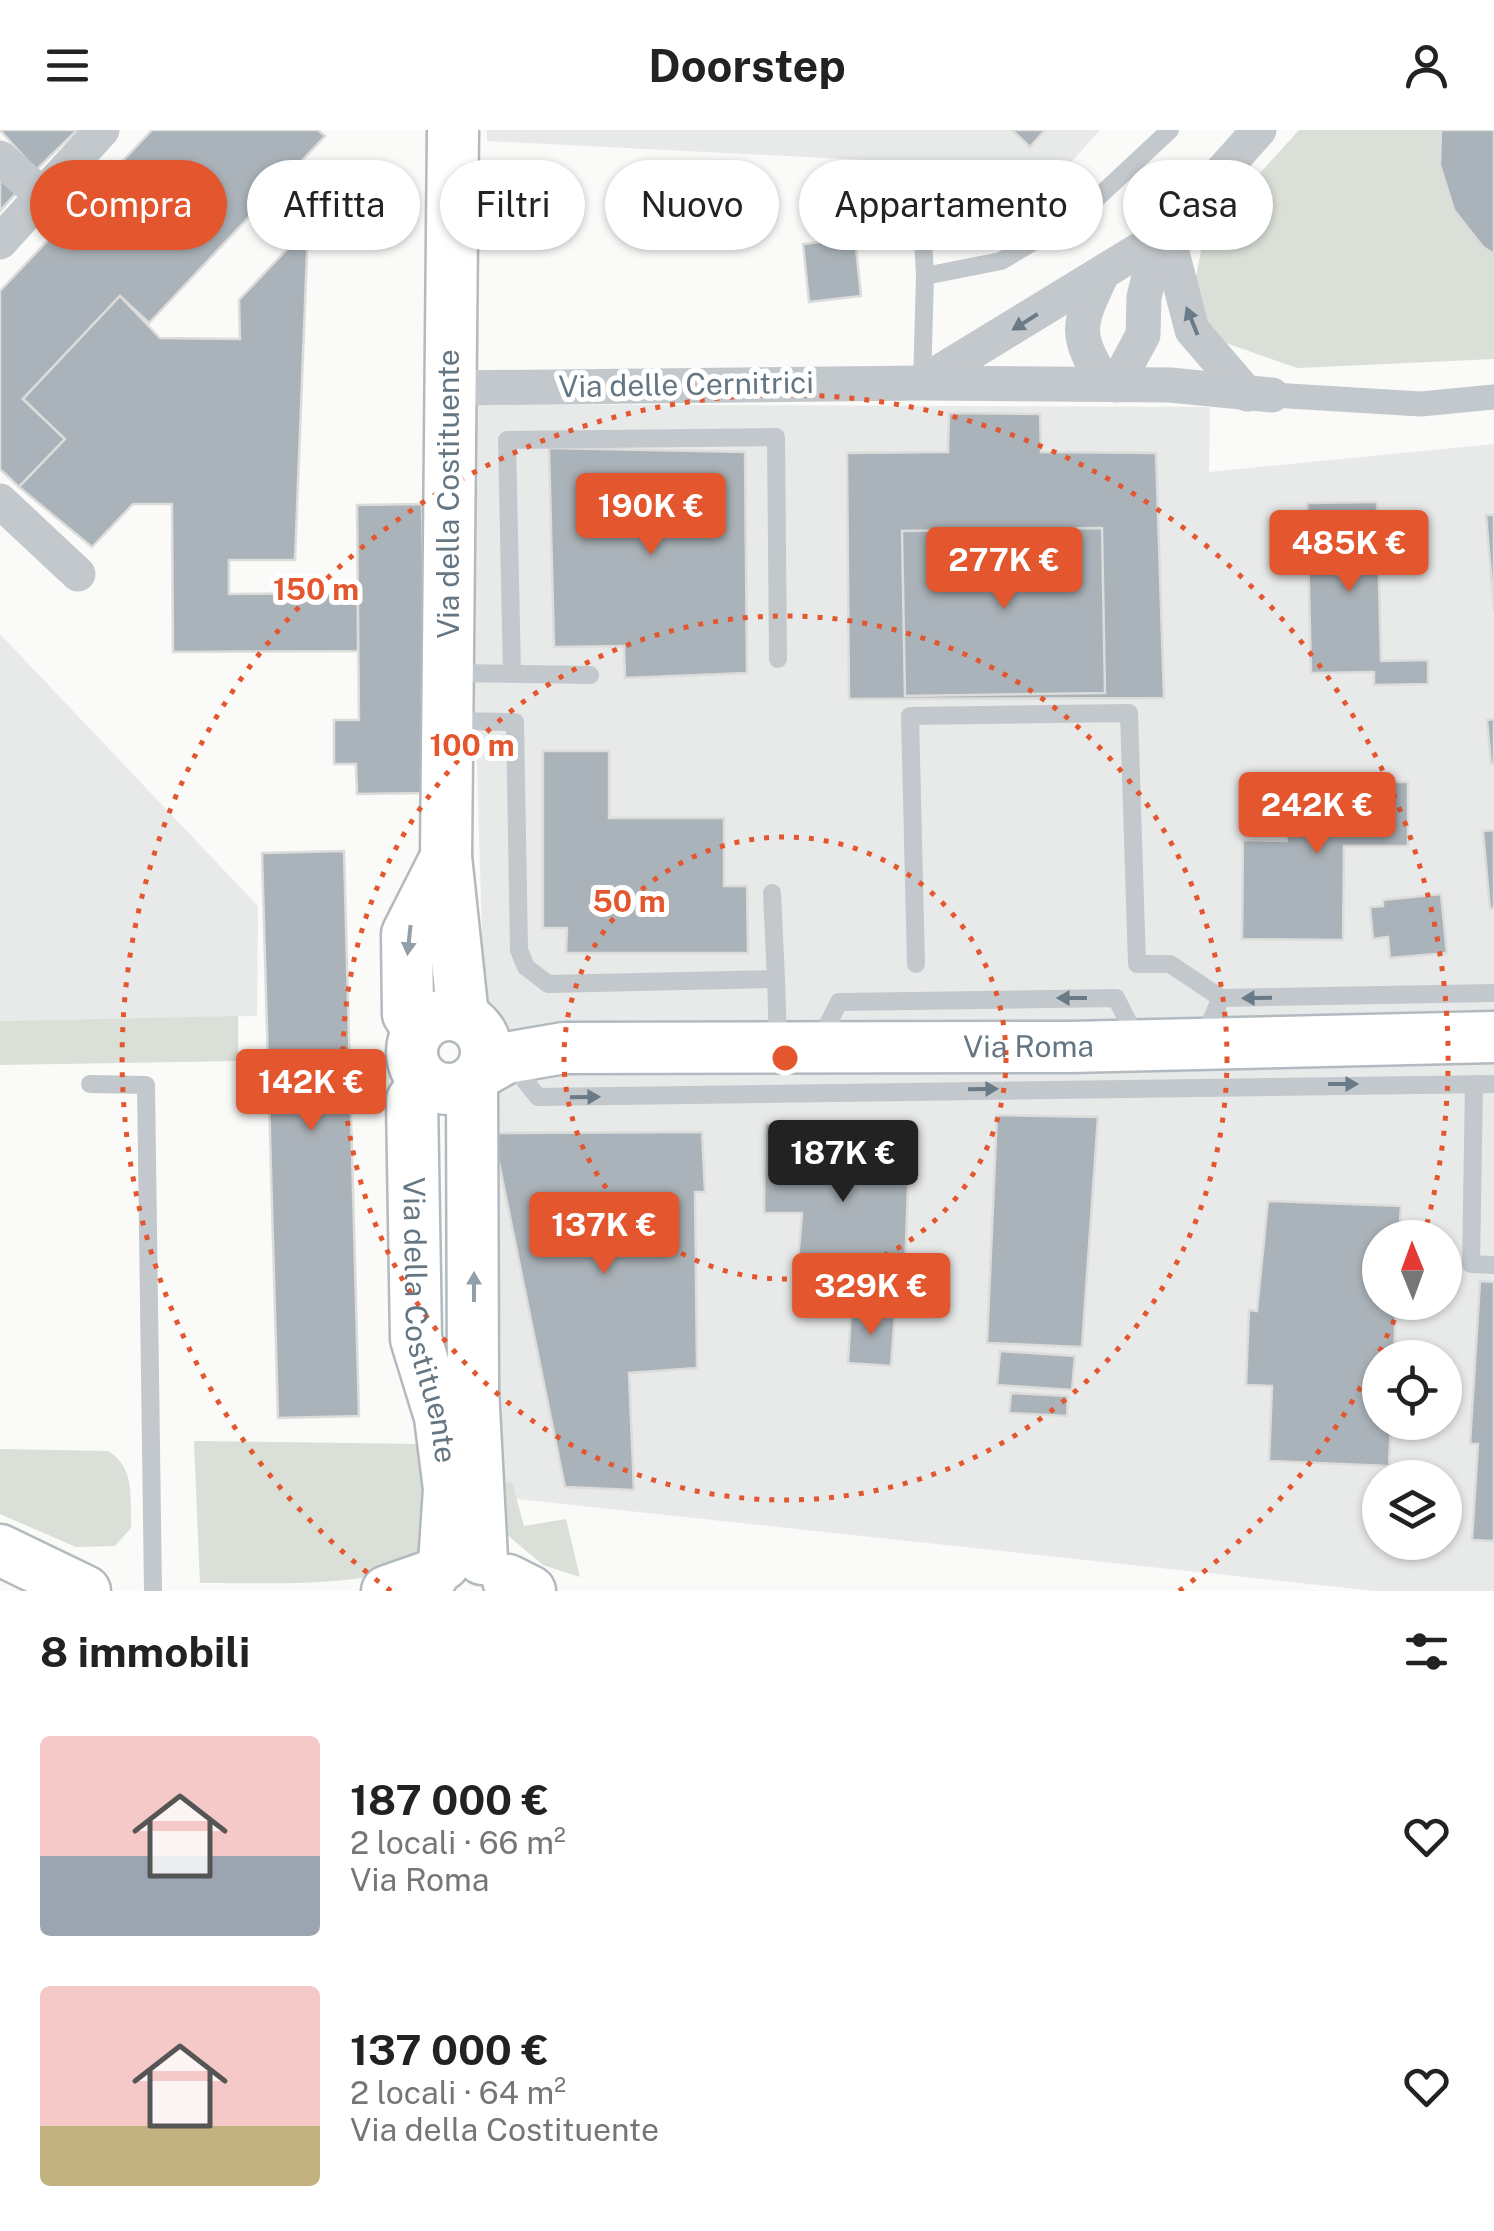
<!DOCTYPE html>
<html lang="it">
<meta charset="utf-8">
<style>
:root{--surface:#fff;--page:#f2f2f2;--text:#222;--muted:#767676;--accent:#e4572e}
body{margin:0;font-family:"Public Sans",sans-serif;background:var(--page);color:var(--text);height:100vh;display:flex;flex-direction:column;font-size:38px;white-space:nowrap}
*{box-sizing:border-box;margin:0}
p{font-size:32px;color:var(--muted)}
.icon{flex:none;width:55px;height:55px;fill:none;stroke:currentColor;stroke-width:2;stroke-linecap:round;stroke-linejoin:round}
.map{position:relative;height:1461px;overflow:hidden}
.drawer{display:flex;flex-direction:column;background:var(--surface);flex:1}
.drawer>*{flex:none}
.banner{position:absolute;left:30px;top:30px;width:1435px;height:90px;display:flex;gap:20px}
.needle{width:65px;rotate:359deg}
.fabs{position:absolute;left:1362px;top:1090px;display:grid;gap:20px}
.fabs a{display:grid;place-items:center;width:100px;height:100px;border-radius:50%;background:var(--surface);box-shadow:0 2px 8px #0004;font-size:50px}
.price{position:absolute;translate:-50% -85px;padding:0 22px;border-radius:10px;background:var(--accent);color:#fff;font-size:32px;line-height:65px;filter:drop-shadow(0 2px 5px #0008)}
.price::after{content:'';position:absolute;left:50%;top:60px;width:30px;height:22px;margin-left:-15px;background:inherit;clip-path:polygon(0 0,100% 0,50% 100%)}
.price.current{background:#222;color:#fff}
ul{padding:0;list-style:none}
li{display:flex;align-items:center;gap:30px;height:250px;padding:0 40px}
li span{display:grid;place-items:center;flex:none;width:280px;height:200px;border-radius:10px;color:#555}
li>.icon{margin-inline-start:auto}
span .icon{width:120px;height:120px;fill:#fffc;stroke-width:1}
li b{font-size:42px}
h2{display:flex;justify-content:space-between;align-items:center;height:120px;padding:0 40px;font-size:42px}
.pill{padding:0 35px;border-radius:45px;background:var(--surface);box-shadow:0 2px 8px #0004;font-size:35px;line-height:90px}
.pill.current{background:var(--accent);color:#fff}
header{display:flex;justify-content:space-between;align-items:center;height:130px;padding:0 40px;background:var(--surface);font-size:45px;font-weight:700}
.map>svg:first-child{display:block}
.built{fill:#e8e9e9;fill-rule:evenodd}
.green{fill:#dadfd7}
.building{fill:#aab3b9;stroke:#dcdcda;stroke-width:2.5}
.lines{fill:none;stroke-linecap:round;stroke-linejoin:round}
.secondary-casing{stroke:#b3babf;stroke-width:55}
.service{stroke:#c3c8cc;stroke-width:18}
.pedestrian{stroke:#c3c8cc;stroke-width:25}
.minor{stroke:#c3c8cc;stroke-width:35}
.secondary{stroke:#fff;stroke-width:50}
.oneway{fill:#6a7a87}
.oneway2{fill:#939fa8}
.ring{fill:none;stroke:#e4572e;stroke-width:5;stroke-dasharray:5 10}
.labels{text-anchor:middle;stroke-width:10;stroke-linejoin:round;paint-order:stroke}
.street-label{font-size:30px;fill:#657683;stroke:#fff}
.centre{fill:#e4572e;stroke:#fff;stroke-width:5}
.ring-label{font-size:30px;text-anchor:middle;font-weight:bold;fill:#e4572e;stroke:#fff;stroke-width:10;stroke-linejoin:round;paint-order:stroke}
</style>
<header><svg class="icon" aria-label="menu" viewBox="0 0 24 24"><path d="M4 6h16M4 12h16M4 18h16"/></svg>Doorstep<svg class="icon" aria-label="person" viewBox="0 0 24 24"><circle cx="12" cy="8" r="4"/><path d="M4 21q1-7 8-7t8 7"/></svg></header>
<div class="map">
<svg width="1494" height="1461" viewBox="0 0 1494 1461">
<rect width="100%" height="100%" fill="#fafaf8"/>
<!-- built -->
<g class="built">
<path d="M487,0h613l-36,40 -577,-29z"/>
<path d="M466,274l744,3 -1,65 285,-28v1147h-119l-876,-94zM1380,1108h65v64h-65zM1380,1228h65v64h-65zM1380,1348h65v64h-65z"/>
<path d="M0,504l258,272 -1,110 -257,5z"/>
</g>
<!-- green -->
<g class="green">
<path d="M1299,0h195v229l-197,9 -85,-30 -17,-56 9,-47z"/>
<path d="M238,886v45l-238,4v-44z"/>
<path d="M194,1311l229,3c3,32 17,84 -6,112 -29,35 -170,26 -217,27z"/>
<path d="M0,1319l108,2c28,17 22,48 23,77l-16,18 -39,1 -76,-33z"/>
<path d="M512,1352l12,44 42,-7 14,58 -37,-12 -38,-32 -10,-49z"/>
</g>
<!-- building -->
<g class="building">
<path d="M0,0h77l-41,40z"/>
<path d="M152,0h166l7,6 -176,187 -29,-27 -97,103 42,40 -46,48 -19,-18v-178z"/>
<path d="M1012,0h33l-15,17z"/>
<path d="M1441,0h53v124l-11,-7 -29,-37 -14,-45z"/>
<path d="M0,49l16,14 -16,18z"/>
<path d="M308,97l-13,333h-66v34l129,-1v58l-185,1 -1,-148h-39l-41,43 -73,-60 46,-48 -42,-40 97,-103 40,42 80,1 -1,-39z"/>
<path d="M855,108l6,58 -52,6 -6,-58z"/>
<path d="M949,283l91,1 1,38 115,1 8,245 -315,1 -2,-246 101,-1z"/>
<path d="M549,318l196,4 2,221 -122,5 -1,-32 -70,1z"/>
<path d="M1377,372l4,159 47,-1v24l-54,1v-13l-63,1 -4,-170z"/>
<path d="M422,374l4,289 -69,1 -1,-30h-22v-44h25l-2,-215z"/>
<path d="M1486,385h8v96z"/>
<path d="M1102,398l3,165 -200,3 -3,-165z"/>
<path d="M1494,589v44l-3,1 -4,-44z"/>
<path d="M543,621h66v67h115v68h23l1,67h-182l1,-25h-24z"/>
<path d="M1287,652h121v64h-64l-1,94 -101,-1 1,-99 44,1z"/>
<path d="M1494,700v78l-4,1 -7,-78z"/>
<path d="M344,721l15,565 -81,2 -16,-565z"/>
<path d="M1441,764l6,59 -57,5 -2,-21 -15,2 -3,-32 13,-1v-6z"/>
<path d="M997,985l101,2 -16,230 -95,-4z"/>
<path d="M765,993l145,3 -6,176 -109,-6 7,-83h-38z"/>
<path d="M702,1002l3,60h-10l2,176 -68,5 5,117 -69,-3 -72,-354z"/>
<path d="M1268,1071l133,5 -2,32h-19v64h16l-2,56h-14v64h11l-2,44 -120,-5 3,-75 -26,-1 3,-75 8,1z"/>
<path d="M1480,1151l14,1v259l-22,-1 6,-96h-8z"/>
<path d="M851,1180l44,3 -4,53 -43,-3z"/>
<path d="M1000,1221l75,5 -3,34 -75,-5z"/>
<path d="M1011,1263l57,3 -1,20 -58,-3z"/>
</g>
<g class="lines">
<!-- secondary casing -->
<g class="secondary-casing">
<g id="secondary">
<path d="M453,0l-7,727 17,160"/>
<circle cx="449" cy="922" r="37"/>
<path d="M419,900l-11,-16 -1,-80 39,-77"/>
<path id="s1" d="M481,942l25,-14 58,-10 506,-1 424,-10"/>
<path id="s2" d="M425,951l-13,19 4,239 24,78 9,72 -5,75"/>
<path d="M472,951l1,308 9,170"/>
<path d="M0,1420l85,41"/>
<path d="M508,1450l22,11"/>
<path d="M387,1461l46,-16"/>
</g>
</g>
<!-- service -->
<g class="service">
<path d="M1079,85l-158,-14 4,75 76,-15 78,-46 91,-85"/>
<path d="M922,253l3,-107"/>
<path d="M449,543l141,2"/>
<path d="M512,544l-5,-234 269,-3 2,222"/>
<path d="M448,591l67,1 4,228 7,17 22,17 228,-5 -4,-86"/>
<path d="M916,834l-6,-248 219,-3 8,251h33l51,34"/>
<path d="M776,849l2,65"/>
<path d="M1202,911l19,-43 273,-5"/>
<path d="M819,912l20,-40 277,-4 22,43"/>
<path d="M510,932l28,35 956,-13"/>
<path d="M90,954l56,1 7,506"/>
<path d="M1474,954l-3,180 23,1"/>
</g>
<!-- pedestrian -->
<path class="pedestrian" d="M1272,265l149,9 73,-7"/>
<!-- minor -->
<g class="minor">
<path d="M0,28l42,37"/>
<path d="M1167,103l25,97 55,64"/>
<path d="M0,112l102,-112"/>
<path d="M1102,144c-25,53 -28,59 3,110"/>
<path d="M923,252l244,-149 92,-103"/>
<path d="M1116,255l27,-50 1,-38 10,-41 13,-23"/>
<path d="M449,258l473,-5 248,2 102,10"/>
<path d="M0,371l78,73"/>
</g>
<!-- secondary -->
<use href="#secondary" class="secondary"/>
</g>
<!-- one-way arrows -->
<defs><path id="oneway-solid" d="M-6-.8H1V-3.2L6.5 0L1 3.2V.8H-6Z" transform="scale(2.5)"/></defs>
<g class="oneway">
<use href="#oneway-solid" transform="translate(1192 191) rotate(-112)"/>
<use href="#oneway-solid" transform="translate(1025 192) rotate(148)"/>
<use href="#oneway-solid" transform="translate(1072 868) rotate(180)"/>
<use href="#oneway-solid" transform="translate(1257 868) rotate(179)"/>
<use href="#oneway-solid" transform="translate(1343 954)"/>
<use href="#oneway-solid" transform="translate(983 959) rotate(-1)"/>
<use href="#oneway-solid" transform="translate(585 967) rotate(-1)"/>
</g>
<g class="oneway2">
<use href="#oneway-solid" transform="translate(409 810) rotate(96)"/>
<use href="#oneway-solid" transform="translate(474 1157) rotate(-90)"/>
</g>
<!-- distance rings -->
<g class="ring">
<circle cx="785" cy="928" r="221"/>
<circle cx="785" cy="928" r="442"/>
<path d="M1400 1176A663 663 0 0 1 1179 1461M391 1461A663 663 0 1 1 1424 1105"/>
</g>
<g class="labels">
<!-- street labels -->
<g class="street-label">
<text transform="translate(686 255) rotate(-1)" y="10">Via delle Cernitrici</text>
<text transform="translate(449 364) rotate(-90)" y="10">Via della Costituente</text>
<text dy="10" stroke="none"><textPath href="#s1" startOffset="552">Via Roma</textPath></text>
<text dy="10" stroke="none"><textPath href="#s2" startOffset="245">Via della Costituente</textPath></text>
</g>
</g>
<circle cx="785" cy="928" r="15" class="centre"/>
<g class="ring-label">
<text x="316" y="470">150 m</text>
<text x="472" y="626">100 m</text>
<text x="629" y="782">50 m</text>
</g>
</svg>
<div class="fabs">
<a><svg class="needle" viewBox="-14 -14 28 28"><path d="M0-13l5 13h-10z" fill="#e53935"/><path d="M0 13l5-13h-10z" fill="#767676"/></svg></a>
<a><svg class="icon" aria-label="locate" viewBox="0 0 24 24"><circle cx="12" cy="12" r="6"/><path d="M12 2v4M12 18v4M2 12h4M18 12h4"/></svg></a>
<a><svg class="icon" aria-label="layers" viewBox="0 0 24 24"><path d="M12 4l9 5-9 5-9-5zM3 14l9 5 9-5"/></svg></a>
</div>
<b class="price" style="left:651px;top:428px">190K €</b>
<b class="price" style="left:1349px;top:465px">485K €</b>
<b class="price" style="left:1004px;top:482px">277K €</b>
<b class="price" style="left:1317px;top:727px">242K €</b>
<b class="price" style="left:311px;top:1004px">142K €</b>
<b class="price current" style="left:843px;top:1075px">187K €</b>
<b class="price" style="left:604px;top:1147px">137K €</b>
<b class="price" style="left:871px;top:1208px">329K €</b>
<div class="banner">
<a class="pill current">Compra</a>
<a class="pill">Affitta</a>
<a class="pill">Filtri</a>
<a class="pill">Nuovo</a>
<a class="pill">Appartamento</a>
<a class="pill">Casa</a>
</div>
</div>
<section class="drawer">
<h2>8 immobili<svg class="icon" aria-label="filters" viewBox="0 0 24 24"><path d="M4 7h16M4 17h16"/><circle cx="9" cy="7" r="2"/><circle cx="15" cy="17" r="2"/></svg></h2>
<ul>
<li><span style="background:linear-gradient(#f6c9c9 60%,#9aa5b1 0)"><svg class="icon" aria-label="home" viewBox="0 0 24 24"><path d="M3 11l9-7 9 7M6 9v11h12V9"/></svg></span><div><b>187 000 €</b><p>2 locali · 66 m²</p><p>Via Roma</p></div><svg class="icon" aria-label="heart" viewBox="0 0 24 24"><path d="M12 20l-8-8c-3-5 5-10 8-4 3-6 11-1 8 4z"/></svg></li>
<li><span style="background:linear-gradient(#f6c9c9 70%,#c2b280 0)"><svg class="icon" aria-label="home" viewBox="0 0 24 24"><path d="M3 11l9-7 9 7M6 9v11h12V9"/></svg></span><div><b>137 000 €</b><p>2 locali · 64 m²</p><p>Via della Costituente</p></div><svg class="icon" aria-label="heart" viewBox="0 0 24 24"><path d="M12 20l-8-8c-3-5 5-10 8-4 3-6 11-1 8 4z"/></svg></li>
</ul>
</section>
